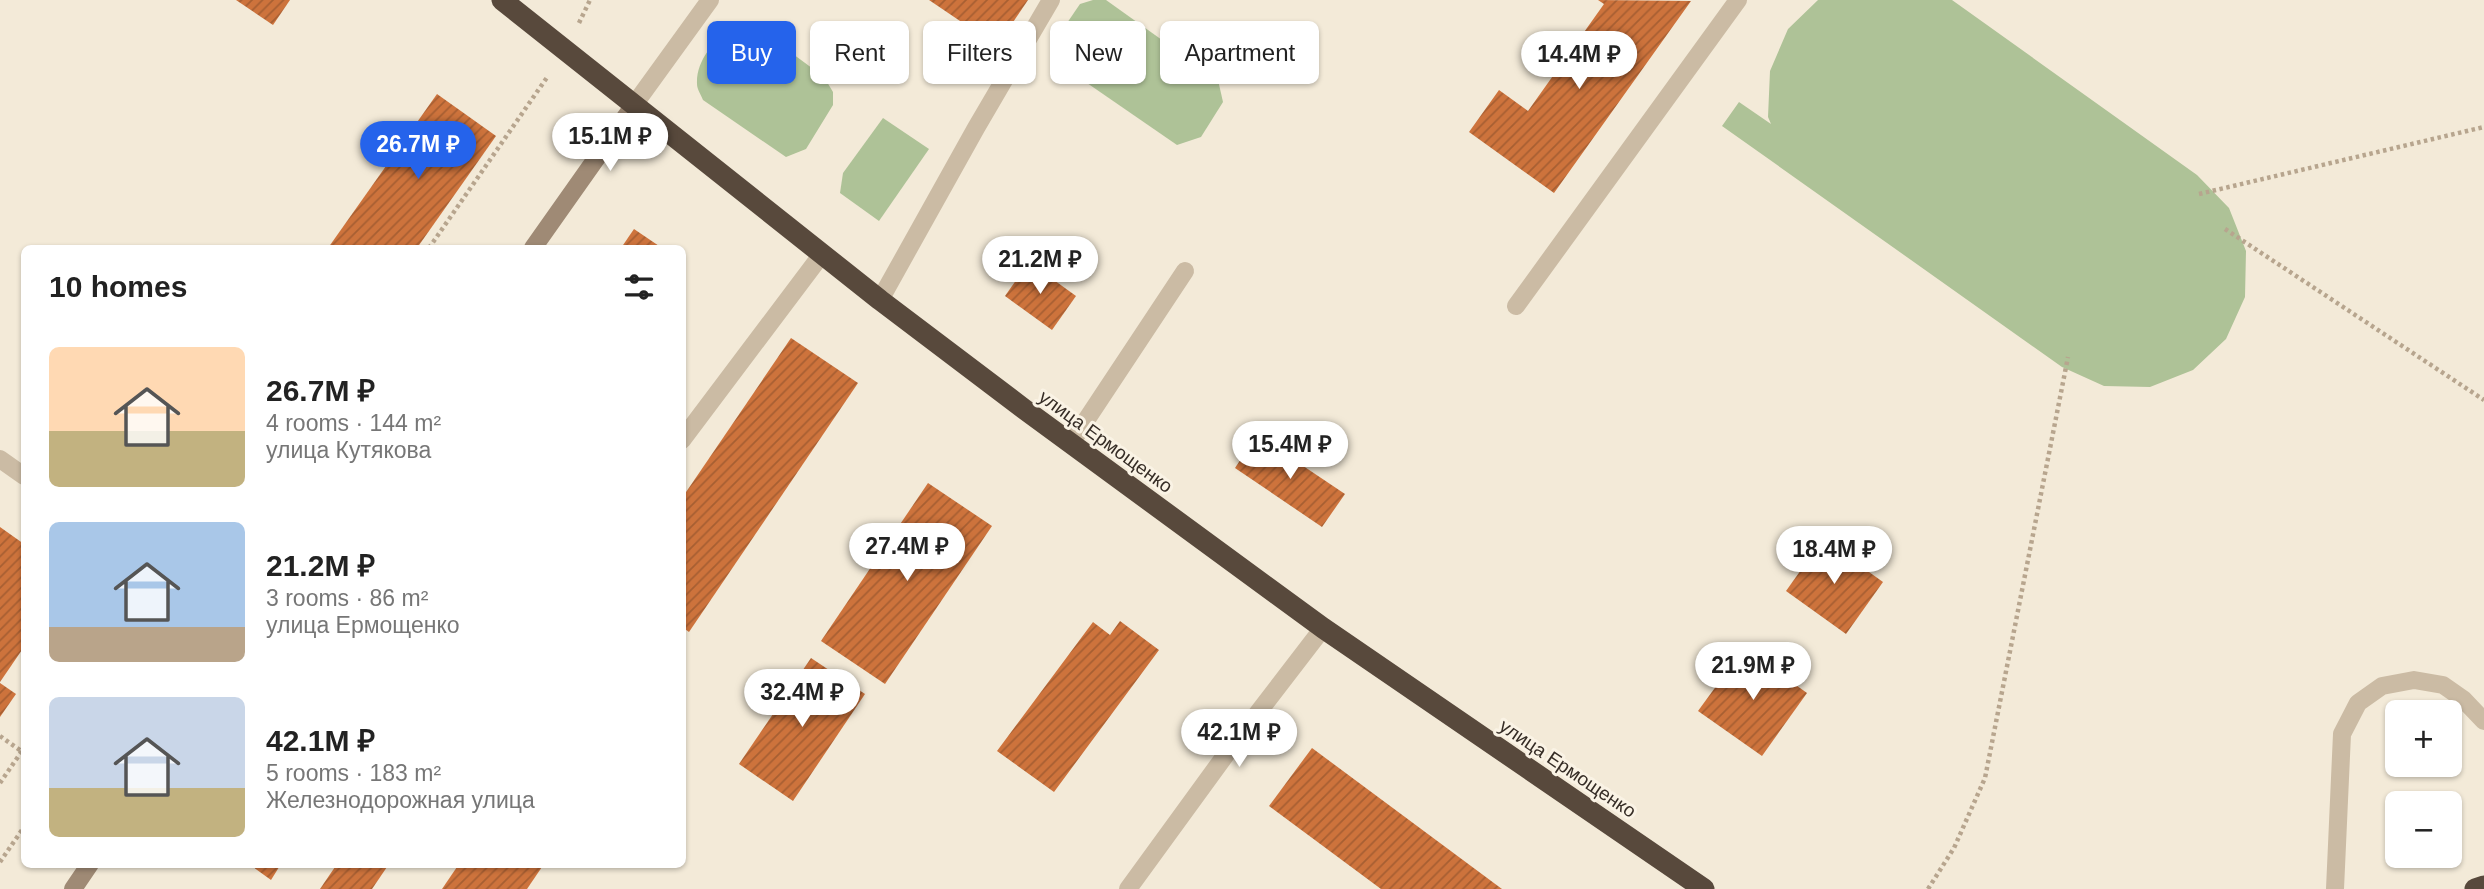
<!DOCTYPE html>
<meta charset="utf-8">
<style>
:root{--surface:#fff;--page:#f2f2f2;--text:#222;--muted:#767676;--accent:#2563eb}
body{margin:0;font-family:Arial,sans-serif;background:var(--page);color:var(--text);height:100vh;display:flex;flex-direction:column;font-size:26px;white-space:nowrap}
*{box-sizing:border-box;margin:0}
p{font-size:23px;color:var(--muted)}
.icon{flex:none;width:38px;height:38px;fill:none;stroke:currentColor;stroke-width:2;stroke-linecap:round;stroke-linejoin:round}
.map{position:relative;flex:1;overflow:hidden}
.side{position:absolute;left:21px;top:245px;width:665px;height:623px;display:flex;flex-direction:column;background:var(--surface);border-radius:10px;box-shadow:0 2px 5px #0004}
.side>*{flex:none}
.banner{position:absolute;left:707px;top:21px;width:665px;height:63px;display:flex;gap:14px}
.buttons{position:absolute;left:2385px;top:700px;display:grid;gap:14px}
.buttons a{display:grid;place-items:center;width:77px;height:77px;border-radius:10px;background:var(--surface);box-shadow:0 2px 5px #0004;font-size:35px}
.price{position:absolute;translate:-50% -60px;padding:0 16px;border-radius:24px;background:#fff;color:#222;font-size:23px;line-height:46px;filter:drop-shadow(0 2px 4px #0008)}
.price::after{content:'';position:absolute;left:50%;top:42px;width:21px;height:16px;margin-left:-10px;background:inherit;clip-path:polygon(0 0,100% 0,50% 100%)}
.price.selected{background:var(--accent);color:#fff}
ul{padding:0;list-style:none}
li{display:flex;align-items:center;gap:21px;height:175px;padding:0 28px}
li span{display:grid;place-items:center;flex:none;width:196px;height:140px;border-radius:10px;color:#555}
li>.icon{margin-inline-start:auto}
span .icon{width:84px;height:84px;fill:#fffc;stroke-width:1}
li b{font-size:30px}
h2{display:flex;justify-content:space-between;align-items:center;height:84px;padding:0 28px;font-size:30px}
.tag{padding:0 24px;border-radius:10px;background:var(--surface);box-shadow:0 2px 5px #0004;font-size:24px;line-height:63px}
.tag.selected{background:var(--accent);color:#fff}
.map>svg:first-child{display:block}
.grass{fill:#aec297}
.building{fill:url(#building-hatch)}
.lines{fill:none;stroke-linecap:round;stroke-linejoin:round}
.path{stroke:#b7a58e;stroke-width:4.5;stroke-dasharray:3.5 3.5;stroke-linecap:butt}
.lane{stroke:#cbbba4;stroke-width:18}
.street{stroke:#cbbba4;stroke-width:18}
.secondary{stroke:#9f8a75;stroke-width:18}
.highway{stroke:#58493c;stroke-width:21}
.labels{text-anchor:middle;stroke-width:6;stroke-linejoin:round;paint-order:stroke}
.street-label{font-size:19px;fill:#362d26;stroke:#faf3e5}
</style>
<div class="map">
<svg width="2484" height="889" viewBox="0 0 2484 889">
<defs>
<pattern id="building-hatch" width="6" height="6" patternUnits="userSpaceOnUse" patternTransform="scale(1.75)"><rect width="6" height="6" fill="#cd733c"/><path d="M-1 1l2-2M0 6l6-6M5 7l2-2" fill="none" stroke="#a75f32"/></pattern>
</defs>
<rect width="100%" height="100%" fill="#f3ead8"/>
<!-- grass -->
<g class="grass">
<path d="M1093,0h13l112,80 5,22 -22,35 -24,8 -119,-82 -4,-21 26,-38z"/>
<path d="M1818,0h134l245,175 32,33 17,43 -1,46 -19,42 -33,31 -43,17 -46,-1 -42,-19 -340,-241 17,-24 32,22 -3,-7 2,-46 18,-42z"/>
<path d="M733,29l22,2 15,6 54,40 9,15v13l-27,44 -20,8 -83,-57c-2,-5 -6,-11 -6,-16 -1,-23 17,-45 36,-55z"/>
<path d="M883,118l46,31 -50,72 -39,-28 3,-20z"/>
</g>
<!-- building -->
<g class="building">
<path d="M236,0h54l-17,25z"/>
<path d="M929,0h99l-31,46z"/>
<path d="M1598,0l93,1 -137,192 -85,-61 30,-42 29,21 76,-107z"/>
<path d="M437,94l59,42 -79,112h-89z"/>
<path d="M634,229l28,19h-41z"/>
<path d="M1029,262l47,34 -24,34 -47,-34z"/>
<path d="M791,338l67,45 -169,249 -7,-5v-129z"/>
<path d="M1257,435l88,59 -23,33 -87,-59z"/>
<path d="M928,483l64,43 -107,158 -64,-43z"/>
<path d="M0,527l24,17v103l-24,35z"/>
<path d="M1823,539l60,43 -37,52 -60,-43z"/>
<path d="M1120,621l39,29 -105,142 -57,-41 96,-129 17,13z"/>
<path d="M1744,648l63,45 -45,63 -64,-45z"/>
<path d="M811,658l54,36 -72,107 -54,-37z"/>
<path d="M0,683l16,11 -16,23z"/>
<path d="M1312,748l190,141h-121l-112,-83z"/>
<path d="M249,864h32l-10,16z"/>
<path d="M337,864h52l-17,25h-52z"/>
<path d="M459,864h85l-17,25h-85z"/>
</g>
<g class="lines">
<!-- path -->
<g class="path">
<path d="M579,23l11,-23"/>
<path d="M2199,194l285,-67"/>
<path d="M2225,229l259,171"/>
<path d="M429,248l119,-172"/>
<path d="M0,736l24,17"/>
<path d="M0,783l24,-35"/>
<path d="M0,862l24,-35"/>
<path d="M1928,889l26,-41 31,-70 83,-421"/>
</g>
<!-- lane -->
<g class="lane">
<path d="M880,300l96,-172 75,-128"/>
<path d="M1516,306l222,-306"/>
<path d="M682,440l140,-186"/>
<path d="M1071,443l114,-172"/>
<path d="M0,459l24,17"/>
<path d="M2335,889l7,-155 16,-31 24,-17 32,-6 29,5 20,14 21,22"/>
</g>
<!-- street -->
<g class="street">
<path d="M634,105l76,-105"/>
<path d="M1128,889l99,-136 96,-125"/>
</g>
<!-- secondary -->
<g class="secondary">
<path d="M533,248l101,-143"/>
<path d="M73,889l17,-25"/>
</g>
<!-- highway -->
<g class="highway">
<path d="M502,0l378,300 144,109 299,219 381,261"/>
<path d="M2475,889l9,-3"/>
</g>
</g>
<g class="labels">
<!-- street labels -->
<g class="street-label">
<text transform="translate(1106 441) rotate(36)" y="7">улица Ермощенко</text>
<text transform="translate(1568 768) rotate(34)" y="7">улица Ермощенко</text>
</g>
</g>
</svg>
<div class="buttons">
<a>+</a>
<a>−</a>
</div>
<b class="price" style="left:1579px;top:91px">14.4M ₽</b>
<b class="price" style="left:610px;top:173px">15.1M ₽</b>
<b class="price selected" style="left:418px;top:181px">26.7M ₽</b>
<b class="price" style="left:1040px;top:296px">21.2M ₽</b>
<b class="price" style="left:1290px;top:481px">15.4M ₽</b>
<b class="price" style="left:907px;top:583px">27.4M ₽</b>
<b class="price" style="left:1834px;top:586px">18.4M ₽</b>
<b class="price" style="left:1753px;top:702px">21.9M ₽</b>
<b class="price" style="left:802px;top:729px">32.4M ₽</b>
<b class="price" style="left:1239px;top:769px">42.1M ₽</b>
<div class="banner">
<a class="tag selected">Buy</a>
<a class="tag">Rent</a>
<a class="tag">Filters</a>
<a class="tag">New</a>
<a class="tag">Apartment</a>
</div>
<section class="side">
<h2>10 homes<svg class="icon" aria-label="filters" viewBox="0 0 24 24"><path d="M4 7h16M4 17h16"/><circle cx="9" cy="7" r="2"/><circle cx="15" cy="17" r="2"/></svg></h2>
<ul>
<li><span style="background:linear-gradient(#ffd9b3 60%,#c2b280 0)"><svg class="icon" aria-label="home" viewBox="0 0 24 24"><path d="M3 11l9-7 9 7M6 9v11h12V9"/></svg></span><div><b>26.7M ₽</b><p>4 rooms · 144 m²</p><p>улица Кутякова</p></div></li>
<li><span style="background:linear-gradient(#a9c7e8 75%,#b9a48a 0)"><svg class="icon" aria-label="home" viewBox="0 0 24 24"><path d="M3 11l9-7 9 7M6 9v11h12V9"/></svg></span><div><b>21.2M ₽</b><p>3 rooms · 86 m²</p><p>улица Ермощенко</p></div></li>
<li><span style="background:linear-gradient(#c9d6e8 65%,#c2b280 0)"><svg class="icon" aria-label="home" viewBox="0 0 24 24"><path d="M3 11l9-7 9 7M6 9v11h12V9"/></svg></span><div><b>42.1M ₽</b><p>5 rooms · 183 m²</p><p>Железнодорожная улица</p></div></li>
</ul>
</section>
</div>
